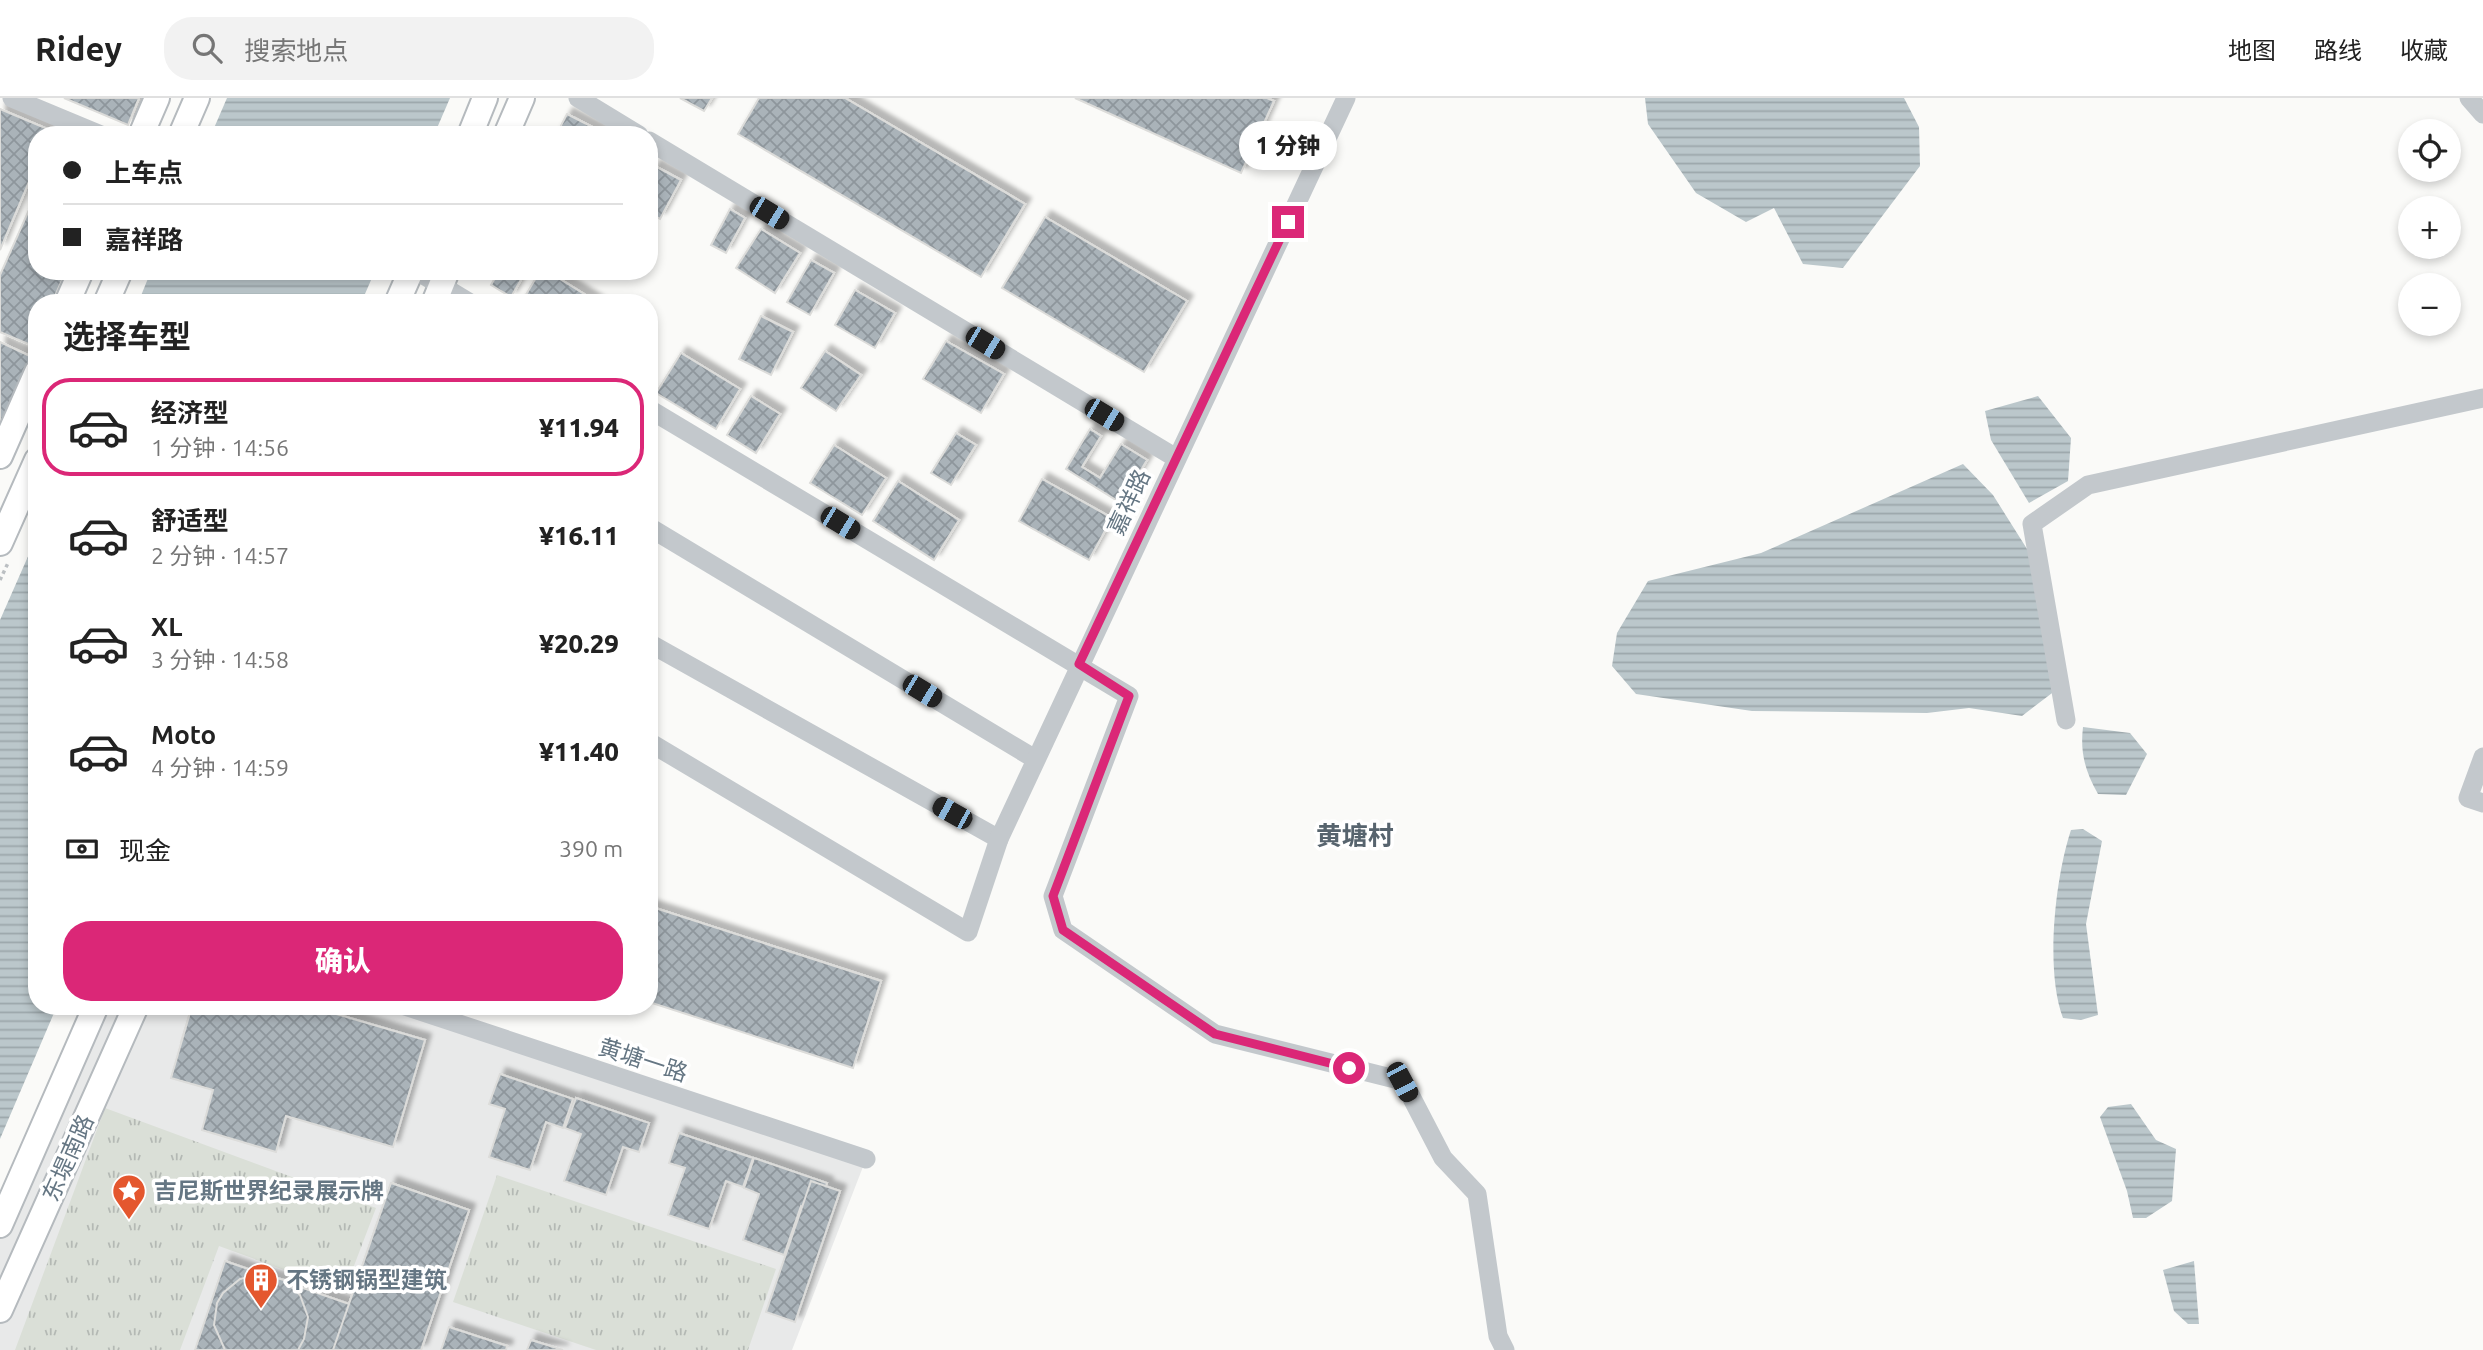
<!DOCTYPE html>
<html lang="zh">
<meta charset="utf-8">
<style>
body{margin:0;font-family:Ubuntu,"Noto Sans SC",sans-serif;background:#f2f2f2;color:#222;height:100vh;display:flex;flex-direction:column;font-size:26px;white-space:nowrap}
*{box-sizing:border-box;margin:0}
p{font-size:23px;color:#767676}
.icon{flex:none;width:38px;height:38px;fill:none;stroke:currentColor;stroke-width:2;stroke-linecap:round;stroke-linejoin:round}
.map{position:relative;flex:1;overflow:hidden}
.details{position:absolute;left:28px;top:196px;width:630px;height:721px;display:flex;flex-direction:column;background:#fff;border-radius:28px;box-shadow:0 4px 10px #0003}
.details>*{flex:none}
.top-card{position:absolute;left:28px;top:28px;width:630px;height:154px;border-radius:28px;box-shadow:0 4px 10px #0003;display:grid;align-content:center;height:154px;padding:0 35px;background:#fff}
.tools{position:absolute;left:2398px;top:21px;display:grid;gap:14px}
.tools a{display:grid;place-items:center;width:63px;height:63px;border-radius:50%;background:#fff;box-shadow:0 4px 10px #0003;font-size:35px}
.end{position:absolute;width:32px;height:32px;margin:-16px;border:9px solid #db2777;background:#fff;box-shadow:0 0 0 4px #fff}
.from{border-radius:50%}
.bubble{position:absolute;height:49px;border-radius:24px;background:#fff;box-shadow:0 4px 10px #0003;font-size:23px;font-weight:800;line-height:49px;text-align:center}
.car{position:absolute;width:21px;height:42px;margin:-21px -10px;border-radius:9px;box-shadow:0 0 5px 2px #0007;background:linear-gradient(#222 24%,#8ab4d8 0 40%,#222 0 76%,#8ab4d8 0 86%,#222 0)}
.top-card b{display:flex;align-items:center;gap:24px;height:66px;font-size:26px}
.top-card b+b{border-top:2px solid #e0e0e0}
.top-card i{width:18px;height:18px;background:#222}
ul{padding:0;list-style:none}
li{display:flex;align-items:center;gap:21px;height:98px;margin:0 14px 10px;padding:0 21px;border:4px solid transparent;border-radius:28px}
li div{flex:1}
li b{display:block;font-size:26px}
li em{font-style:normal;font-weight:800}
li.current{border-color:#db2777}
li>.icon{width:63px;height:63px;stroke-width:1.5}
h2{padding:0 35px;font-size:32px;line-height:84px}
.pay{display:flex;align-items:center;gap:18px;height:77px;padding:0 35px;font-size:26px}
.pay p{margin-inline-start:auto}
.cta{display:flex;gap:14px;margin-top:auto;padding:14px 35px}
.cta a{flex:1;height:80px;border-radius:28px;background:#db2777;color:#fff;font-size:28px;font-weight:800;line-height:80px;text-align:center}
header{display:flex;align-items:center;gap:42px;box-sizing:border-box;height:98px;padding:0 35px;background:#fff;border-bottom:2px solid #e0e0e0}
header strong{font-size:33px}
nav{display:flex;gap:38px;margin-inline-start:auto;font-size:24px}
.search{width:490px;height:63px;background:#f2f2f2;display:flex;align-items:center;gap:18px;box-sizing:border-box;padding:0 24px;border-radius:28px;color:#767676;font-size:26px}
.map>svg:first-child{display:block}
.built{fill:#e8e9e9}
.park{fill:url(#park-tufts)}
.water{fill:url(#water-rules)}
.building{fill:url(#building-cross-hatch);stroke:#dcdcda;stroke-width:2;filter:url(#shadow)}
.lines{fill:none;stroke-linecap:round;stroke-linejoin:round}
.major-casing{stroke:#b5babe;stroke-width:28}
.path{stroke:#bbbfc2;stroke-width:3.5;stroke-dasharray:3.5 3.5;stroke-linecap:butt}
.minor{stroke:#c3c8cc;stroke-width:19}
.major{stroke:#fff;stroke-width:24}
.route{stroke:#db2777;stroke-width:9}
.labels{text-anchor:middle;stroke-width:7;stroke-linejoin:round;paint-order:stroke}
.street-label{font-size:23px;fill:#657683;stroke:#fff}
.poi-label{font-size:23px;font-weight:bold;fill:#657683;stroke:#fff;text-anchor:start}
.quarter-label{font-size:26px;font-weight:bold;fill:#57646e;stroke:#fff}
</style>
<header>
<strong>Ridey</strong>
<div class="search"><svg class="icon" aria-label="search" viewBox="0 0 24 24"><circle cx="10" cy="10" r="6"/><path d="M15 15l6 6"/></svg>搜索地点</div>
<nav><a>地图</a><a>路线</a><a>收藏</a></nav>
</header>
<div class="map">
<svg width="2483" height="1252" viewBox="0 0 2483 1252">
<defs>
<pattern id="park-tufts" width="24" height="20" patternUnits="userSpaceOnUse" patternTransform="scale(1.75)"><rect width="24" height="20" fill="#dadfd7"/><path d="M3 7l-1-3M5 7V3M7 7l1-3M15 17l-1-3M17 17v-4M19 17l1-3" fill="none" stroke="#b4b9b4"/></pattern>
<pattern id="water-rules" width="6" height="5" patternUnits="userSpaceOnUse" patternTransform="scale(1.75)"><rect width="6" height="5" fill="#bbc7cb"/><path d="M0 2.5h6" fill="none" stroke="#9ca6aa"/></pattern>
<pattern id="building-cross-hatch" width="8" height="8" patternUnits="userSpaceOnUse" patternTransform="scale(1.75)"><rect width="8" height="8" fill="#aab3b9"/><path d="M0 0l8 8M0 8l8-8" fill="none" stroke="#8e969c"/></pattern>
<filter id="shadow"><feDropShadow dx="6" dy="-6" stdDeviation="2" flood-color="#0004"/></filter>
</defs>
<rect width="100%" height="100%" fill="#fafaf8"/>
<path class="built" d="M96,908H405L866,1061L792,1252H0V1127Z"/>
<g class="park">
<path d="M105,1010L376,1110L344,1194L219,1148L180,1252H15Z"/>
<path d="M497,1077L776,1171L748,1252H596L453,1204Z"/>
</g>
<g class="water">
<path d="M227,0H450L434,37H211Z"/>
<path d="M1645,0H1904L1919,29L1920,68L1843,170L1803,166L1774,110L1746,124L1696,95L1648,26Z"/>
<path d="M151,173H375L361,205H138Z"/>
<path d="M2038,298L2071,340L2068,383L2029,405L1991,342L1985,313Z"/>
<path d="M1963,366L1993,397L2041,473L2060,589L2022,618L1969,610L1927,615L1752,613L1636,596L1612,568L1617,535L1648,483L1761,455Z"/>
<path d="M37,438V908H57L0,1041V522Z"/>
<path d="M2083,629L2130,635L2147,656L2126,697L2098,696C2085,673 2080,655 2083,629Z"/>
<path d="M2083,731L2102,743L2086,826L2098,917L2081,922L2063,920C2045,873 2055,780 2071,732Z"/>
<path d="M2131,1006L2156,1042L2176,1051L2172,1103L2146,1120H2133L2127,1093L2100,1019L2108,1009Z"/>
<path d="M2194,1163L2199,1226H2188L2174,1213L2163,1172Z"/>
</g>
<g class="building">
<path d="M64,0H139L128,27Z"/>
<path d="M680,0H712L704,13Z"/>
<path d="M759,0H845L1025,106L981,179L738,36Z"/>
<path d="M1075,0H1267L1274,3L1241,75Z"/>
<path d="M0,11L50,32L49,37H37V65L0,152Z"/>
<path d="M567,16L608,37H556Z"/>
<path d="M655,68L681,82L660,121L649,115V80Z"/>
<path d="M37,94V173H66L52,205H37V239L33,248L0,234V177Z"/>
<path d="M730,111L745,120L726,155L711,147Z"/>
<path d="M1045,119L1187,203L1144,274L1002,190Z"/>
<path d="M761,131L800,155L775,195L736,170Z"/>
<path d="M811,162L834,175L810,217L787,204Z"/>
<path d="M499,173H526L511,199L491,187Z"/>
<path d="M540,173H547L597,204L521,205Z"/>
<path d="M855,192L895,215L875,250L835,227Z"/>
<path d="M761,218L793,234L771,277L739,261Z"/>
<path d="M946,243L1004,276L981,315L923,281Z"/>
<path d="M0,244L32,259L0,328Z"/>
<path d="M825,253L861,277L836,313L801,290Z"/>
<path d="M681,255L740,291L716,331L656,295Z"/>
<path d="M751,298L780,316L756,355L727,337Z"/>
<path d="M1090,331L1101,338L1082,369L1100,380L1121,346L1147,362L1121,405L1066,371Z"/>
<path d="M956,335L976,347L951,387L931,375Z"/>
<path d="M834,347L886,380L862,417L810,385Z"/>
<path d="M1042,381L1112,420L1089,462L1019,423Z"/>
<path d="M898,383L959,422L934,462L873,423Z"/>
<path d="M649,808L881,883L853,970L649,904Z"/>
<path d="M192,908H309L368,926L348,993L181,944Z"/>
<path d="M192,908H309L425,942L393,1049L286,1018L276,1054L202,1032L213,992L171,980Z"/>
<path d="M500,976L573,1001L563,1030L546,1024L530,1072L489,1059L505,1011L489,1006Z"/>
<path d="M576,1000L649,1025L639,1054L623,1049L606,1097L564,1083L581,1036L565,1030Z"/>
<path d="M679,1035L753,1060L743,1089L726,1083L709,1131L668,1117L685,1070L669,1065Z"/>
<path d="M754,1060L827,1085L817,1114L801,1108L784,1157L743,1142L759,1096L744,1090Z"/>
<path d="M811,1083L840,1093L795,1224L766,1214Z"/>
<path d="M391,1085L469,1112L421,1252H195L225,1163L349,1206Z"/>
<path d="M391,1085L469,1112L421,1252H333Z"/>
<path d="M262,1176L284,1182L300,1197L308,1219L304,1241L298,1252H225L214,1227L217,1205L223,1195L240,1181Z"/>
<path d="M449,1229L507,1248L506,1252H441Z"/>
<path d="M531,1242L563,1252H527Z"/>
</g>
<g class="lines">
<g class="major-casing">
<g id="major">
<path d="M141,37L157,0"/>
<path d="M181,37L197,0"/>
<path d="M470,37L485,0"/>
<path d="M506,37L522,0"/>
<path d="M67,205L81,173"/>
<path d="M106,205L120,173"/>
<path d="M397,205L411,173"/>
<path d="M434,205L447,173"/>
<path d="M0,358L37,274"/>
<path d="M0,445L37,362"/>
<path d="M0,1127L96,908"/>
<path d="M0,1212L136,908"/>
</g>
</g>
<path class="path" d="M0,482L8,465"/>
<g class="minor">
<path d="M12,0L101,37"/>
<path d="M578,0L639,37"/>
<path d="M2469,0L2483,16"/>
<path d="M649,43L1176,360"/>
<path d="M417,173L470,205"/>
<path d="M649,311L1129,598L1053,798L1063,832L1215,936L1403,983L1443,1060L1477,1096L1498,1238L1505,1252"/>
<path d="M649,429L1035,661"/>
<path d="M649,545L999,741"/>
<path d="M2066,622L2032,426L2088,387L2483,300"/>
<path d="M649,644L968,834L999,741L1346,0"/>
<path d="M2483,659L2468,700L2483,705"/>
<path d="M405,908L866,1061"/>
</g>
<use href="#major" class="major"/>
</g>
<g class="lines">
<path class="route" d="M1288,124L1079,566L1129,598L1053,798L1063,832L1215,936L1349,970"/>
</g>
<defs>
<g id="sight-pin" transform="scale(1.75)"><path d="M0 17L-7.5 6A9.5 9.5 0 1 1 7.5 6Z" fill="#e4572e" stroke="#fff"/><path d="M0-6L1.8-2.2L6-1.7L2.9 1.2L3.7 5.4L0 3.3L-3.7 5.4L-2.9 1.2L-6-1.7L-1.8-2.2Z" fill="#fff"/></g>
<g id="building-pin" transform="scale(1.75)"><path d="M0 17L-7.5 6A9.5 9.5 0 1 1 7.5 6Z" fill="#e4572e" stroke="#fff"/><path d="M-4-6H4V6H1V3H-1V6H-4ZM-2.5-4.3h1.7v1.8h-1.7ZM.8-4.3h1.7v1.8H.8ZM-2.5-1h1.7V.8h-1.7ZM.8-1h1.7V.8H.8Z" fill="#fff"/></g>
</defs>
<g fill-rule="evenodd">
<use href="#sight-pin" x="129" y="1093"/>
<use href="#building-pin" x="261" y="1182"/>
</g>
<g class="labels">
<g class="street-label">
<text transform="translate(1129 404) rotate(-65)" y="8">嘉祥路</text>
<text transform="translate(643 962) rotate(18)" y="8">黄塘一路</text>
<text transform="translate(68 1060) rotate(-66)" y="8">东堤南路</text>
</g>
<g class="poi-label">
<text x="154" y="1101">吉尼斯世界纪录展示牌</text>
<text x="286" y="1190">不锈钢锅型建筑</text>
</g>
<g class="quarter-label">
<text x="1355" y="747">黄塘村</text>
</g>
</g>
</svg>
<div class="tools">
<a><svg class="icon" aria-label="locate" viewBox="0 0 24 24"><circle cx="12" cy="12" r="6"/><path d="M12 2v4M12 18v4M2 12h4M18 12h4"/></svg></a>
<a>+</a>
<a>−</a>
</div>
<i class="end from" style="left:1349px;top:970px"></i>
<i class="end" style="left:1288px;top:124px"></i>
<div class="bubble" style="left:1239px;top:23px;width:98px">1 分钟</div>
<i class="car" style="left:769px;top:115px;rotate:121deg"></i>
<i class="car" style="left:985px;top:245px;rotate:121deg"></i>
<i class="car" style="left:1104px;top:317px;rotate:121deg"></i>
<i class="car" style="left:840px;top:425px;rotate:121deg"></i>
<i class="car" style="left:922px;top:593px;rotate:121deg"></i>
<i class="car" style="left:952px;top:715px;rotate:299deg"></i>
<i class="car" style="left:1402px;top:984px;rotate:152deg"></i>
<div class="top-card">
<b><i class="from"></i>上车点</b>
<b><i></i>嘉祥路</b>
</div>
<section class="details">
<h2>选择车型</h2>
<ul>
<li class="current"><svg class="icon" aria-label="car" viewBox="0 0 24 24"><path d="M5 17H2v-5l4-1 3-4h7l3 4 3 1v5h-3M9 17h6M6 11h13"/><circle cx="7" cy="17" r="2"/><circle cx="17" cy="17" r="2"/></svg><div><b>经济型</b><p>1 分钟 · 14:56</p></div><em>¥11.94</em></li>
<li><svg class="icon" aria-label="car" viewBox="0 0 24 24"><path d="M5 17H2v-5l4-1 3-4h7l3 4 3 1v5h-3M9 17h6M6 11h13"/><circle cx="7" cy="17" r="2"/><circle cx="17" cy="17" r="2"/></svg><div><b>舒适型</b><p>2 分钟 · 14:57</p></div><em>¥16.11</em></li>
<li><svg class="icon" aria-label="car" viewBox="0 0 24 24"><path d="M5 17H2v-5l4-1 3-4h7l3 4 3 1v5h-3M9 17h6M6 11h13"/><circle cx="7" cy="17" r="2"/><circle cx="17" cy="17" r="2"/></svg><div><b>XL</b><p>3 分钟 · 14:58</p></div><em>¥20.29</em></li>
<li><svg class="icon" aria-label="car" viewBox="0 0 24 24"><path d="M5 17H2v-5l4-1 3-4h7l3 4 3 1v5h-3M9 17h6M6 11h13"/><circle cx="7" cy="17" r="2"/><circle cx="17" cy="17" r="2"/></svg><div><b>Moto</b><p>4 分钟 · 14:59</p></div><em>¥11.40</em></li>
</ul>
<div class="pay"><svg class="icon" aria-label="cash" viewBox="0 0 24 24"><path d="M3 7h18v10H3z"/><circle cx="12" cy="12" r="2"/></svg>现金<p>390 m</p></div>
<div class="cta"><a>确认</a></div>
</section>
</div>
